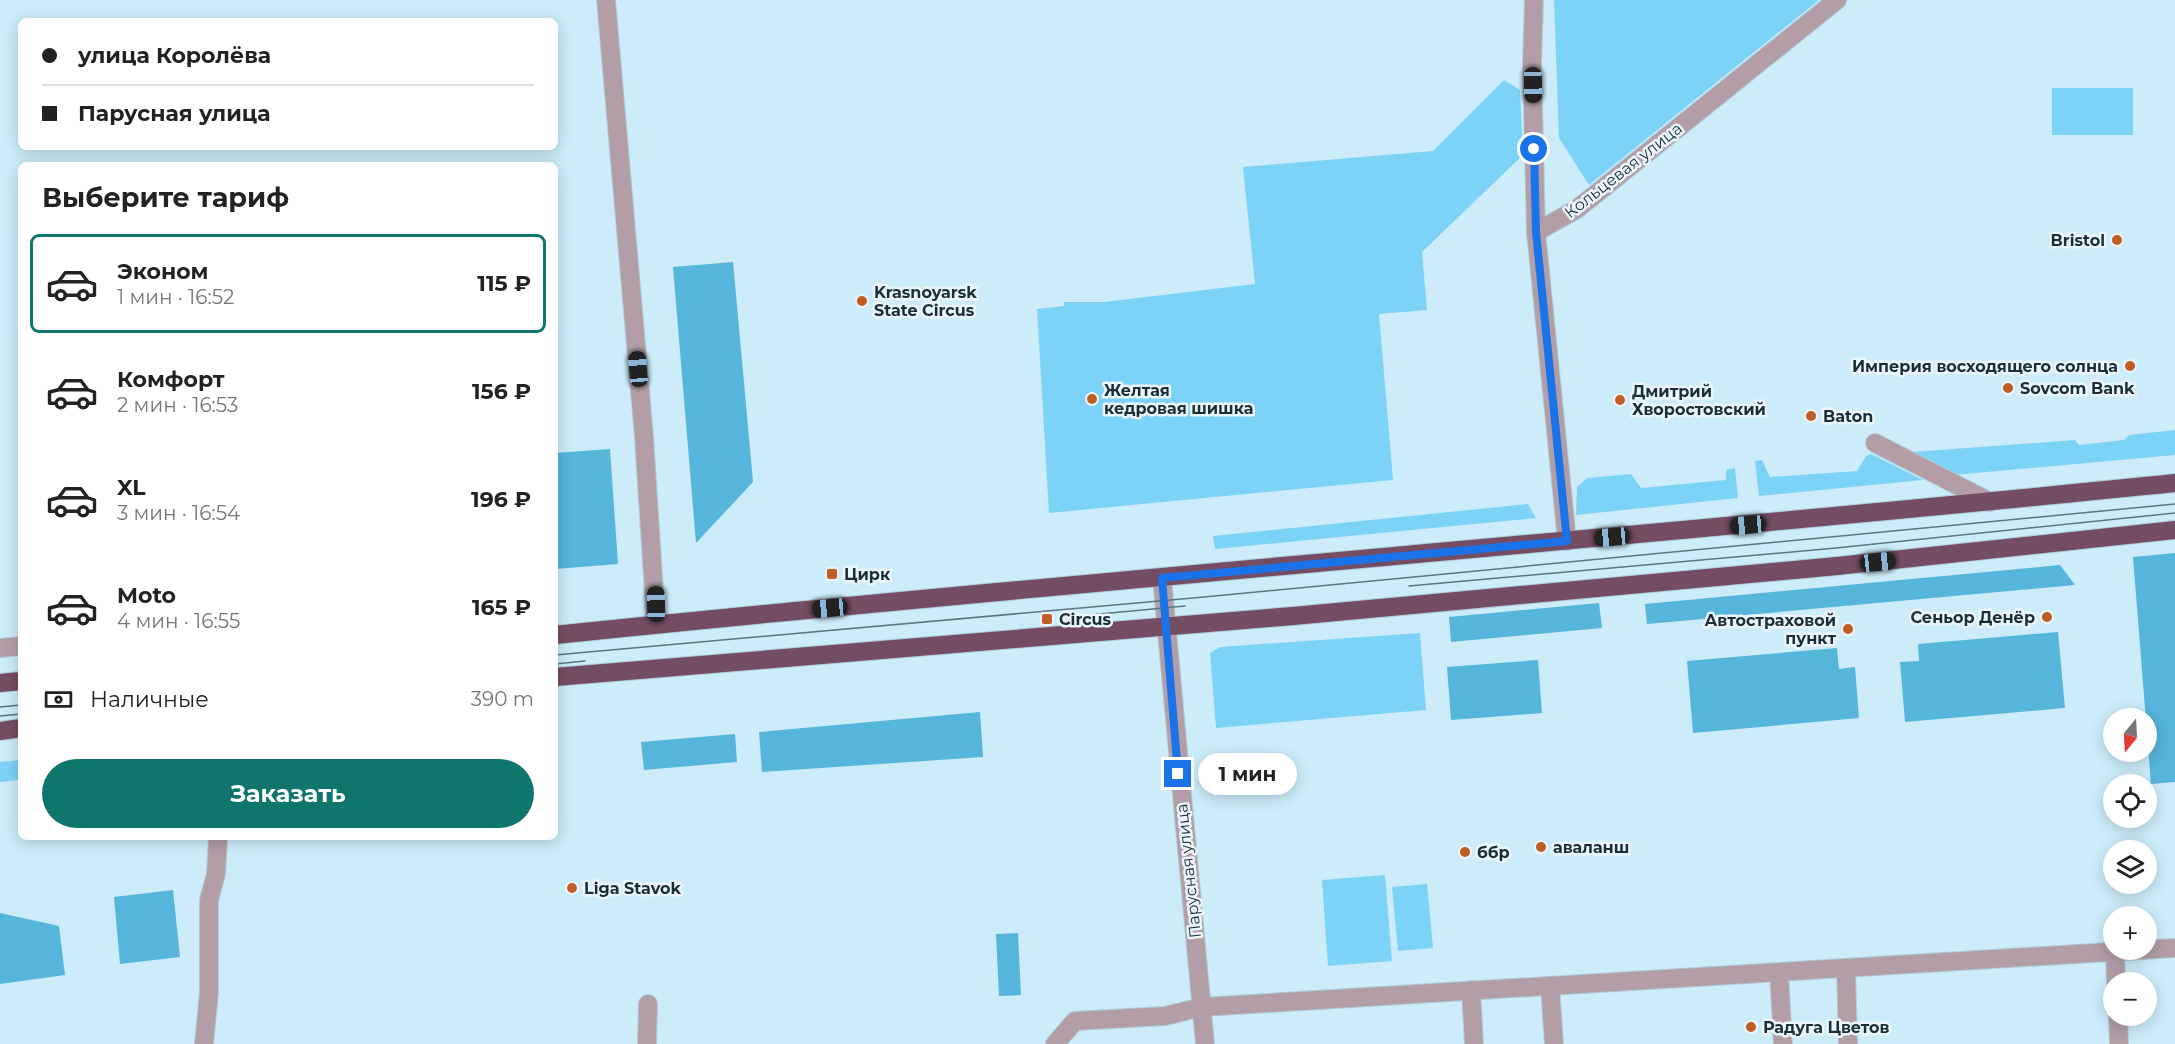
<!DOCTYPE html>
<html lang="ru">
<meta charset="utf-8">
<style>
body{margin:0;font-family:Montserrat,sans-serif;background:#f6f6f6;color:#222;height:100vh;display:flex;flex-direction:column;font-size:22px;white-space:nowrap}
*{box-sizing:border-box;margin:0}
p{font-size:20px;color:#767676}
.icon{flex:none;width:33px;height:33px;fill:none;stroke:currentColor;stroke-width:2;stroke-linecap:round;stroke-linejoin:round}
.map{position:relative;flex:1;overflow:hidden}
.details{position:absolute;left:18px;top:162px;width:540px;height:678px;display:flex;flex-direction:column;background:#fff;border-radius:9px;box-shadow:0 3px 15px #0003}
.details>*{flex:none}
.top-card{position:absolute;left:18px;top:18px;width:540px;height:132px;border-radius:9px;box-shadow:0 3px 15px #0003;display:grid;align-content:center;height:132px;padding:0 24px;background:#fff}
.needle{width:39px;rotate:198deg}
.buttons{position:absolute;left:2103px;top:708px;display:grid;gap:12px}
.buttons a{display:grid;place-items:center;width:54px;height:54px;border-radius:50%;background:#fff;box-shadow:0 3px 15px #0003;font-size:30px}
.end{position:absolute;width:27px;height:27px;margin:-14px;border:8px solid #1a73e8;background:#fff;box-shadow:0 0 0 3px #fff}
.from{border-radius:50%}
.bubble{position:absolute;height:42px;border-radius:21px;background:#fff;box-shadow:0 3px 15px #0003;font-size:20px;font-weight:700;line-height:42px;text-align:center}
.car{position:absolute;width:18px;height:36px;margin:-18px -9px;border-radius:8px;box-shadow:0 0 4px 2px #0007;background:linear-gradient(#222 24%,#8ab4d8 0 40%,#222 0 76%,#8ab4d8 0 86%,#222 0)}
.top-card b{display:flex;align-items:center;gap:21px;height:57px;font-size:22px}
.top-card b+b{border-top:2px solid #e0e0e0}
.top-card i{width:15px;height:15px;background:#222}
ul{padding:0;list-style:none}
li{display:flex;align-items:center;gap:18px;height:99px;margin:0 12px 9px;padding:0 12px;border:3px solid transparent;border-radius:9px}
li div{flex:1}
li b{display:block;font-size:22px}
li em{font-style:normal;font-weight:700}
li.current{border-color:#0f766e}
li>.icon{width:54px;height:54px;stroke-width:1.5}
h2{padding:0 24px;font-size:27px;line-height:72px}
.pay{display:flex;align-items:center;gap:15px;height:66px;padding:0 24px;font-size:22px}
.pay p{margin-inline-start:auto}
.action{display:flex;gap:12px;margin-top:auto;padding:12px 24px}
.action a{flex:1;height:69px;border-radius:36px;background:#0f766e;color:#fff;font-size:24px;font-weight:700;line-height:69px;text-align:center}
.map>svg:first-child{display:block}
.green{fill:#7dd3f7}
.forest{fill:#55b5db}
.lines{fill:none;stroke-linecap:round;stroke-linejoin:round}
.minor-casing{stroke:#adcad7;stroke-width:20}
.highway-casing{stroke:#adcad7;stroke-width:20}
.minor{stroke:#b39ea8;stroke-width:18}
.highway{stroke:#754d62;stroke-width:18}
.tram{stroke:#5c7580;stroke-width:1.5}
.route{stroke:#1a73e8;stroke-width:8}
.poi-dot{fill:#c05d24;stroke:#ebf5fa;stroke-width:2}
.labels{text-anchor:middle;stroke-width:5;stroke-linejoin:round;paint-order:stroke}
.street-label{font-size:16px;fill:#192e37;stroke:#ebf5fa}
.poi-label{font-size:16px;font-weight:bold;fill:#192e37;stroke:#ebf5fa;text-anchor:start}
</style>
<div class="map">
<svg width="2175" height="1044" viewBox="0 0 2175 1044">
<rect width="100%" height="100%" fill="#cdecfa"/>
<g class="green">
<path d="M1554,0H1819L1589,185L1559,138Z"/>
<path d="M1504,80L1520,90L1523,155L1422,252L1427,310L1379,314L1393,480L1049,513L1037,309L1064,306V302H1104L1255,284L1243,167L1433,151Z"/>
<rect x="2052" y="88" width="81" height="47"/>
<path d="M2175,430V455L1953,475L1912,452L2075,440L2079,445L2124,440L2129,435Z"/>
<path d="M1871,454L1923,480L1759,496L1755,461L1762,460L1770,477L1857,471L1866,456Z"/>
<path d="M1735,468L1738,498L1576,515L1577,487L1587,478L1631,474L1641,488L1726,480V470Z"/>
<path d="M1528,504L1536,518L1215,549L1213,536Z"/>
<path d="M1420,633L1426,710L1216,728L1210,653L1220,647Z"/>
<path d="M21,760V780L0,782V762Z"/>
<path d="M1385,875L1392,961L1328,966L1322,880Z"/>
<path d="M1427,884L1433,948L1398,951L1392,887Z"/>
</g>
<g class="forest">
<path d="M733,262L753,482L696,543L673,267Z"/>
<path d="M610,449L618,564L555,569V453Z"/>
<path d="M2175,553V782L2151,784L2133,557Z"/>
<path d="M2060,565L2075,585L1647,624L1645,604Z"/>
<path d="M1599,603L1602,628L1451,642L1449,617Z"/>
<path d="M2058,632L2065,708L1905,722L1900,662L1919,661L1918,644Z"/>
<path d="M1837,648L1839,669L1855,667L1859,718L1693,733L1687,661Z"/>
<path d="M1538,660L1542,713L1451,720L1447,667Z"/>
<path d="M980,712L983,757L762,772L759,732Z"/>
<path d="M735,734L737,762L644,770L641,742Z"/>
<path d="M173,890L180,957L120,964L114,897Z"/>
<path d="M0,913L59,926L65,975L0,984Z"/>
<path d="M1018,933L1021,995L999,996L996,934Z"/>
</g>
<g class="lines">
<g class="minor-casing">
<g id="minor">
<path d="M606,0L644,437L656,624"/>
<path d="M1534,0L1532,64L1536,232L1567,541"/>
<path d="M1536,232L1577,209L1837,0"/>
<path d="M1875,443L1990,502"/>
<path d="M1162,578L1205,1044"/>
<path d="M0,648L21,646"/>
<path d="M2115,952L2116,982"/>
<path d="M1846,969L1848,1044"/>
<path d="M1779,973L1783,1044"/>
<path d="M1550,986L1554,1044"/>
<path d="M1471,990L1474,1044"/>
<path d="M2118,1016L2119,1044"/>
<path d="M204,1044L209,992V900L216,874L218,837"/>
<path d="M647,1044L648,1004"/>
<path d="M1055,1044L1075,1021L1165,1016L1202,1007L2175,948"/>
</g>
</g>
<g class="highway-casing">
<g id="highway">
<path d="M555,635C1094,579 1635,538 2175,483"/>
<path d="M555,677L1293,616L1837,566L2175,530"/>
<path d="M0,683L21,681"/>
<path d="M0,731L21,728"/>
</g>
</g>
<use href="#minor" class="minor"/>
<use href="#highway" class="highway"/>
<g class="tram">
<path d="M1409,586L1836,548L2175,513"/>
<path d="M1078,616L1185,606"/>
<path d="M555,655L1204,597L2175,504"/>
<path d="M555,664L585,661"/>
<path d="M0,707L21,705"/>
<path d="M0,716L21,714"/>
</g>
</g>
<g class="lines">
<path class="route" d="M1178,774L1162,578L1567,541L1536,232L1534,149"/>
</g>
<g class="poi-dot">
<circle cx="2117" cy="240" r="6"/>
<circle cx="862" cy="301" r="6"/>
<circle cx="2130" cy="366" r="6"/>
<circle cx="2008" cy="388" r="6"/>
<circle cx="1092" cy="399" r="6"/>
<circle cx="1620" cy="400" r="6"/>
<circle cx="1811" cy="416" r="6"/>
<rect x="826" y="568" width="12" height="12" rx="3"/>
<circle cx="2047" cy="617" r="6"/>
<rect x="1041" y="613" width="12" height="12" rx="3"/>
<circle cx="1848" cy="629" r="6"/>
<circle cx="1541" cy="847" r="6"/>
<circle cx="1465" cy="852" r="6"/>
<circle cx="572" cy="888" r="6"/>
<circle cx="1751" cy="1027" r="6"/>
</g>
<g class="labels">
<g class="street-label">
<text transform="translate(1623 170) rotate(-38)" y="6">Кольцевая улица</text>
<text transform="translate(1188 871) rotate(-96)" y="6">Парусная улица</text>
</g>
<g class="poi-label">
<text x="2105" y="246" text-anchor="end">Bristol</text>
<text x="874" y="298">Krasnoyarsk<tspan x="874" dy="18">State Circus</tspan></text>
<text x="2118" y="372" text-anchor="end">Империя восходящего солнца</text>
<text x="2020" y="394">Sovcom Bank</text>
<text x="1104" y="396">Желтая<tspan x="1104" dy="18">кедровая шишка</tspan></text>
<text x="1632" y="397">Дмитрий<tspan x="1632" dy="18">Хворостовский</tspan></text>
<text x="1823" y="422">Baton</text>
<text x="844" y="580">Цирк</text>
<text x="2035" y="623" text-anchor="end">Сеньор Денёр</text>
<text x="1059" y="625">Circus</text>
<text x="1836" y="626" text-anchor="end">Автостраховой<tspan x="1836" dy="18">пункт</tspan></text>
<text x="1553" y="853">аваланш</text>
<text x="1477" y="858">ббр</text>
<text x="584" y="894">Liga Stavok</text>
<text x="1763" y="1033">Радуга Цветов</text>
</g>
</g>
</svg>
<div class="buttons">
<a><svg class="needle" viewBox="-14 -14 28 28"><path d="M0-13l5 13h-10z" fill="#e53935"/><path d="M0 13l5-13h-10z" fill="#767676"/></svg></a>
<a><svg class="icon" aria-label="locate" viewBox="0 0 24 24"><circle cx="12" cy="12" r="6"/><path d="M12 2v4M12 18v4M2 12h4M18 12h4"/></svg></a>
<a><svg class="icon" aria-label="layers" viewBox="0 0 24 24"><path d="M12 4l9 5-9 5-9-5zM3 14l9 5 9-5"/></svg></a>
<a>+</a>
<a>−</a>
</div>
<i class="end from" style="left:1534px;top:149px"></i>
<i class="end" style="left:1178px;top:774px"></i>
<div class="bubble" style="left:1198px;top:753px;width:99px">1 мин</div>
<i class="car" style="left:1533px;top:85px;rotate:179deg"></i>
<i class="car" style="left:638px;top:369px;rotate:355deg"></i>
<i class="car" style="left:1748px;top:525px;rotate:265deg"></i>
<i class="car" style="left:1612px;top:537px;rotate:265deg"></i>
<i class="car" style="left:1878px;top:562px;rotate:84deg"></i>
<i class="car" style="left:656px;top:604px;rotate:359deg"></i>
<i class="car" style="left:830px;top:608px;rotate:265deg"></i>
<div class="top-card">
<b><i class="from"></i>улица Королёва</b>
<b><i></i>Парусная улица</b>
</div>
<section class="details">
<h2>Выберите тариф</h2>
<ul>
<li class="current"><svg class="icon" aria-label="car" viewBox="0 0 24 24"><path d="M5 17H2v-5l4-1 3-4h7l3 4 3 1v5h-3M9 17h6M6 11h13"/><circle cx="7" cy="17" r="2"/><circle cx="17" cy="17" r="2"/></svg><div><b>Эконом</b><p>1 мин · 16:52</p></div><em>115 ₽</em></li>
<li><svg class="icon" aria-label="car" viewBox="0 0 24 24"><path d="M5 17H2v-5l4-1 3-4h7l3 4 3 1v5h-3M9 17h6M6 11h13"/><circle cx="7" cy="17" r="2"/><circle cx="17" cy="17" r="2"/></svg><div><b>Комфорт</b><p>2 мин · 16:53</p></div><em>156 ₽</em></li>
<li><svg class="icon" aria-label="car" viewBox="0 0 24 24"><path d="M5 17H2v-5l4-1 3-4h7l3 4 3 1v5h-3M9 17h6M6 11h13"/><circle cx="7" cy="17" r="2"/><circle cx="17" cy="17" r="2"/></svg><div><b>XL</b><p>3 мин · 16:54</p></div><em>196 ₽</em></li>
<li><svg class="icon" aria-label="car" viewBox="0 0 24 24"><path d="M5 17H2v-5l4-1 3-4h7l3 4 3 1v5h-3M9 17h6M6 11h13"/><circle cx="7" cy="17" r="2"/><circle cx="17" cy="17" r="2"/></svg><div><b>Moto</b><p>4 мин · 16:55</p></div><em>165 ₽</em></li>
</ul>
<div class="pay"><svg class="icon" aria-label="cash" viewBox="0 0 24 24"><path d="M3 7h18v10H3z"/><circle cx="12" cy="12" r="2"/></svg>Наличные<p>390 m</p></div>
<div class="action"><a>Заказать</a></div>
</section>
</div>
